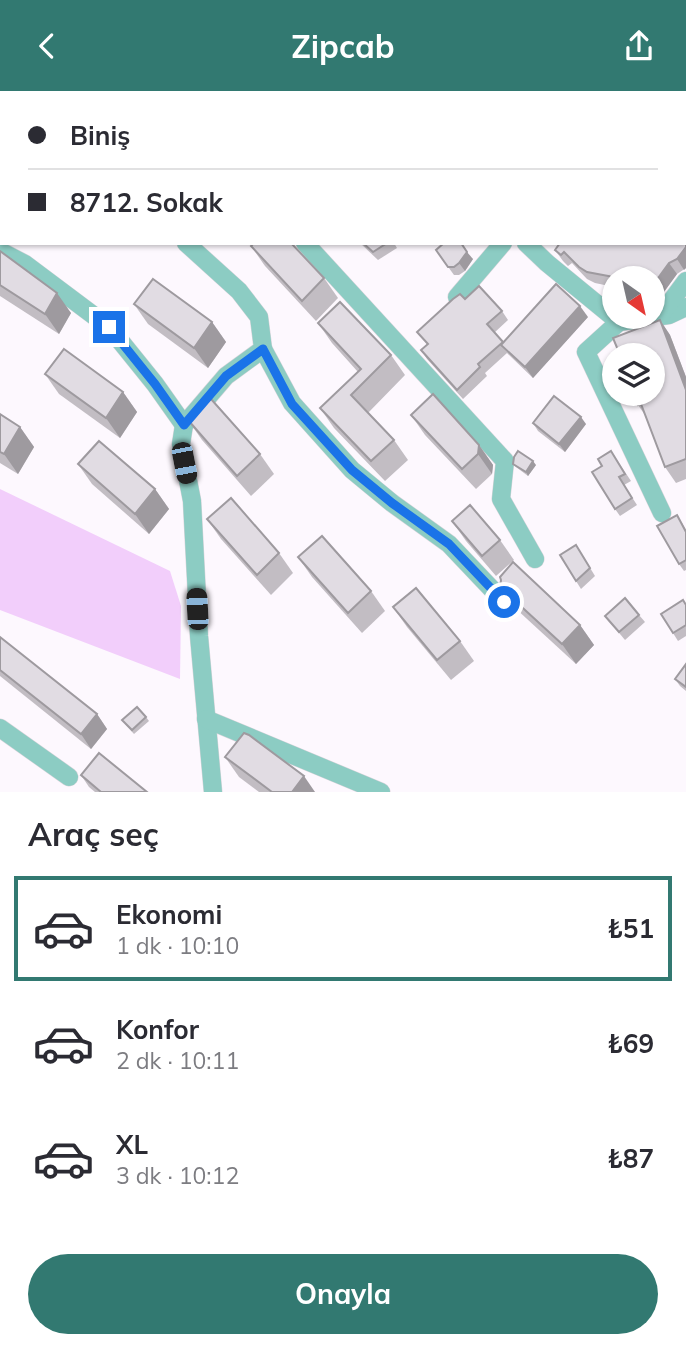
<!DOCTYPE html>
<html lang="tr">
<meta charset="utf-8">
<style>
body{margin:0;font-family:Mulish,sans-serif;background:#f2f2f3;color:#2b2b33;height:100vh;display:flex;flex-direction:column;font-size:26px;white-space:nowrap}
*{box-sizing:border-box;margin:0}
p{font-size:23px;color:#7c7c81}
.icon{flex:none;width:38px;height:38px;fill:none;stroke:currentColor;stroke-width:2;stroke-linecap:round;stroke-linejoin:round}
.map{position:relative;height:701px;overflow:hidden}
.details{display:flex;flex-direction:column;background:#fff;flex:1}
.details>*{flex:none}
.hud{position:absolute;left:0px;top:0px;width:686px;height:154px;box-shadow:0 2px 5px #0004;display:grid;align-content:center;height:154px;padding:0 28px;background:#fff}
.needle{width:46px;rotate:146deg}
.fabs{position:absolute;left:602px;top:175px;display:grid;gap:14px}
.fabs a{display:grid;place-items:center;width:63px;height:63px;border-radius:50%;background:#fff;box-shadow:0 2px 5px #0004;font-size:35px}
.end{position:absolute;width:32px;height:32px;margin:-16px;border:9px solid #1a73e8;background:#fff;box-shadow:0 0 0 4px #fff}
.from{border-radius:50%}
.car{position:absolute;width:21px;height:42px;margin:-21px -10px;border-radius:9px;box-shadow:0 0 5px 2px #0007;background:linear-gradient(#222 24%,#8ab4d8 0 40%,#222 0 76%,#8ab4d8 0 86%,#222 0)}
.hud b{display:flex;align-items:center;gap:24px;height:66px;font-size:26px}
.hud b+b{border-top:2px solid #e1e1e2}
.hud i{width:18px;height:18px;background:#2b2b33}
ul{padding:0;list-style:none}
li{display:flex;align-items:center;gap:21px;height:105px;margin:0 14px 10px;padding:0 14px;border:4px solid transparent;border-radius:0px}
li div{flex:1}
li b{display:block;font-size:26px}
li em{font-style:normal;font-weight:700}
li.active{border-color:#327971}
li>.icon{width:63px;height:63px;stroke-width:1.5}
h2{padding:0 28px;font-size:32px;line-height:84px}
.primary-button{display:flex;gap:14px;margin-top:auto;padding:14px 28px}
.primary-button a{flex:1;height:80px;border-radius:42px;background:#327971;color:#fff;font-size:28px;font-weight:700;line-height:80px;text-align:center}
header{display:flex;justify-content:space-between;align-items:center;height:91px;padding:0 28px;background:#327971;color:#fff;font-size:32px;font-weight:700}
.map>svg:first-child{display:block}
.green{fill:#f2cefb}
.lines{fill:none;stroke-linecap:round;stroke-linejoin:round}
.street-casing{stroke:#dad5db;stroke-width:19}
.street{stroke:#8cccc3;stroke-width:18}
.wall{fill:#c2bdc3}
.shaded-wall{fill:#9e9a9f}
.building{fill:#e1dce3;stroke:#9e9a9f;stroke-width:2}
.route{stroke:#1a73e8;stroke-width:9}
</style>
<header><svg class="icon" aria-label="back" viewBox="0 0 24 24"><path d="M15 5l-7 7 7 7"/></svg>Zipcab<svg class="icon" aria-label="share" viewBox="0 0 24 24"><path d="M12 15V3M7 8l5-5 5 5M5 13v7h14v-7"/></svg></header>
<div class="map">
<svg width="686" height="701" viewBox="0 0 686 701">
<rect width="100%" height="100%" fill="#fdf8fe"/>
<path class="green" d="M0,398L170,480L181,515L180,588L0,519Z"/>
<g class="lines">
<g class="street-casing">
<g id="street">
<path d="M149,0L151,2"/>
<path d="M388,0L390,2"/>
<path d="M25,2L26,0"/>
<path d="M670,2L671,0"/>
<path d="M684,22L686,24"/>
<path d="M0,30L2,31"/>
<path d="M0,88L2,82"/>
<path d="M186,152L239,200L259,226L263,258L226,285L184,334L181,353L192,410L199,545L213,701"/>
<path d="M305,152L505,370L501,408L535,468"/>
<path d="M526,152L547,172L619,231L669,224L686,216"/>
<path d="M0,160L25,173L109,236L155,293L184,334"/>
<path d="M457,206L503,152"/>
<path d="M660,225L686,190"/>
<path d="M619,231L586,261L662,422"/>
<path d="M263,258L292,312L352,379L392,412L449,453L504,511"/>
<path d="M206,628L381,701"/>
<path d="M0,637L69,686"/>
</g>
</g>
<use href="#street" class="street"/>
</g>
<g class="wall">
<path d="M90,0H124L122,2H91Z"/>
<path d="M686,62V177L677,183L661,205L653,203V187H614V196L595,192L587,188L572,172L568,175L563,170L555,159Z"/>
<path d="M360,152H394L397,157L378,169Z"/>
<path d="M251,155L324,187L338,207L316,230L265,175Z"/>
<path d="M436,159L473,168L465,180L459,184H454Z"/>
<path d="M0,160L71,222L59,243L0,205Z"/>
<path d="M465,208L502,220L508,229L494,242L503,252L588,226L533,287L507,262L485,282L487,285L463,308L427,268L421,259L427,253L417,241Z"/>
<path d="M134,213L212,231L226,251L208,277L148,233Z"/>
<path d="M660,229L670,244L686,286V388L676,392L665,376L645,324L638,314Z"/>
<path d="M318,232L391,264L405,284L368,322L394,349L408,369L385,390L334,337L320,317L358,281L332,252Z"/>
<path d="M45,283L123,301L137,321L120,347L59,303Z"/>
<path d="M0,323L20,336L34,356L18,383L0,372Z"/>
<path d="M411,324L479,354L493,374L492,383L476,398L425,344Z"/>
<path d="M188,329L260,363L274,383L251,405L202,349Z"/>
<path d="M533,332L586,333L565,361L538,340Z"/>
<path d="M611,360L631,390L624,394L637,414L620,425L615,418L602,375Z"/>
<path d="M78,373L155,398L169,418L149,443L92,393Z"/>
<path d="M513,373L536,374L528,385L516,376Z"/>
<path d="M207,428L279,462L293,482L271,504L221,448Z"/>
<path d="M452,430L500,449L514,469L496,485L466,450Z"/>
<path d="M682,432L686,439V479L684,480L679,473Z"/>
<path d="M576,454L595,485L581,498L576,490Z"/>
<path d="M298,466L371,500L385,520L362,542L312,486Z"/>
<path d="M500,496L580,534L594,554L576,573L514,516Z"/>
<path d="M686,514V545L678,550L661,523Z"/>
<path d="M393,516L460,550L474,570L451,589L407,536Z"/>
<path d="M639,524L645,531L625,549L605,525Z"/>
<path d="M0,546L97,623L107,638L91,658L0,585Z"/>
<path d="M686,573V600L680,595L675,588Z"/>
<path d="M146,626L149,630L134,643L125,633Z"/>
<path d="M225,666L315,701H259L239,686Z"/>
<path d="M81,684L147,701H95L89,696Z"/>
</g>
<g class="shaded-wall">
<path d="M273,0H281L282,2H272Z"/>
<path d="M326,0H337L336,2H325Z"/>
<path d="M642,0H657L656,2H640Z"/>
<path d="M686,156V177L684,179L677,168Z"/>
<path d="M467,161L473,168L465,180L459,172Z"/>
<path d="M669,172L677,183L661,205L653,194Z"/>
<path d="M57,202L71,222L59,243L45,223Z"/>
<path d="M580,215L588,226L533,287L525,276Z"/>
<path d="M660,229L670,244L686,286V299Z"/>
<path d="M212,231L226,251L208,277L194,257Z"/>
<path d="M123,301L137,321L120,347L106,327Z"/>
<path d="M581,326L586,333L565,361L559,353Z"/>
<path d="M20,336L34,356L18,383L4,363Z"/>
<path d="M479,354L493,374L492,383L478,363Z"/>
<path d="M533,370L536,374L528,385L526,381Z"/>
<path d="M155,398L169,418L149,443L135,423Z"/>
<path d="M580,534L594,554L576,573L562,553Z"/>
<path d="M97,623L107,638L91,658L81,643Z"/>
<path d="M304,685L315,701H292Z"/>
</g>
<g class="building">
<path d="M237,0H273L272,2H236Z"/>
<path d="M357,0H376L380,2H356Z"/>
<path d="M432,0H459L465,2L422,1Z"/>
<path d="M471,0H529L531,2H468Z"/>
<path d="M552,0H585L589,2H551Z"/>
<path d="M596,0H642L640,2H591H595Z"/>
<path d="M684,61L686,62V156L677,168L669,172L653,194V187H619L587,181L579,176L564,161L561,164L555,159L560,152H684Z"/>
<path d="M254,152H291L324,187L302,210L251,155Z"/>
<path d="M363,152H387L373,161Z"/>
<path d="M444,152H461L467,161L459,172L454,176H448L436,159Z"/>
<path d="M0,160L57,202L45,223L0,194Z"/>
<path d="M153,188L212,231L194,257L134,213Z"/>
<path d="M556,193L580,215L525,276L501,254Z"/>
<path d="M479,195L502,220L487,233L503,251L478,273L480,276L457,299L421,259L428,253L417,241L453,208L460,203L465,208Z"/>
<path d="M340,211L391,264L351,304L394,349L371,370L320,317L361,278L318,232Z"/>
<path d="M660,229L686,299V368L665,376L641,313L638,314L634,303H653V264H620L613,247Z"/>
<path d="M64,258L123,301L106,327L45,283Z"/>
<path d="M433,303L479,354L478,363L462,378L411,324Z"/>
<path d="M554,305L581,326L559,353L533,332Z"/>
<path d="M211,308L260,363L237,385L188,329Z"/>
<path d="M0,323L20,336L4,363L0,361Z"/>
<path d="M99,350L155,398L135,423L78,373Z"/>
<path d="M518,360L533,370L526,381L513,373L514,366Z"/>
<path d="M611,360L625,383L619,386L632,407L615,418L592,381L602,375L598,368Z"/>
<path d="M231,407L279,462L257,484L207,428Z"/>
<path d="M470,414L500,449L482,465L452,430Z"/>
<path d="M677,424L686,441V469L679,473L657,435Z"/>
<path d="M322,445L371,500L348,522L298,466Z"/>
<path d="M576,454L590,477L576,490L560,464Z"/>
<path d="M513,471L580,534L562,553L500,496L501,489L500,486Z"/>
<path d="M416,497L460,550L437,569L393,516Z"/>
<path d="M625,507L639,524L619,541L605,525Z"/>
<path d="M683,509L686,514V534L673,542L661,523Z"/>
<path d="M0,546L97,623L81,643L0,579Z"/>
<path d="M686,573V596L675,588Z"/>
<path d="M137,616L146,626L132,639L122,629Z"/>
<path d="M244,642L249,644L304,685L292,701H272L225,666Z"/>
<path d="M99,662L147,701H101L81,684Z"/>
</g>
<g class="lines">
<path class="route" d="M109,236L155,293L184,334L226,285L263,258L292,313L352,379L392,412L449,453L504,511"/>
</g>
</svg>
<div class="fabs">
<a><svg class="needle" viewBox="-14 -14 28 28"><path d="M0-13l5 13h-10z" fill="#e53935"/><path d="M0 13l5-13h-10z" fill="#7c7c81"/></svg></a>
<a><svg class="icon" aria-label="layers" viewBox="0 0 24 24"><path d="M12 4l9 5-9 5-9-5zM3 14l9 5 9-5"/></svg></a>
</div>
<i class="end from" style="left:504px;top:511px"></i>
<i class="end" style="left:109px;top:236px"></i>
<i class="car" style="left:184px;top:372px;rotate:169deg"></i>
<i class="car" style="left:197px;top:518px;rotate:357deg"></i>
<div class="hud">
<b><i class="from"></i>Biniş</b>
<b><i></i>8712. Sokak</b>
</div>
</div>
<section class="details">
<h2>Araç seç</h2>
<ul>
<li class="active"><svg class="icon" aria-label="car" viewBox="0 0 24 24"><path d="M5 17H2v-5l4-1 3-4h7l3 4 3 1v5h-3M9 17h6M6 11h13"/><circle cx="7" cy="17" r="2"/><circle cx="17" cy="17" r="2"/></svg><div><b>Ekonomi</b><p>1 dk · 10:10</p></div><em>₺51</em></li>
<li><svg class="icon" aria-label="car" viewBox="0 0 24 24"><path d="M5 17H2v-5l4-1 3-4h7l3 4 3 1v5h-3M9 17h6M6 11h13"/><circle cx="7" cy="17" r="2"/><circle cx="17" cy="17" r="2"/></svg><div><b>Konfor</b><p>2 dk · 10:11</p></div><em>₺69</em></li>
<li><svg class="icon" aria-label="car" viewBox="0 0 24 24"><path d="M5 17H2v-5l4-1 3-4h7l3 4 3 1v5h-3M9 17h6M6 11h13"/><circle cx="7" cy="17" r="2"/><circle cx="17" cy="17" r="2"/></svg><div><b>XL</b><p>3 dk · 10:12</p></div><em>₺87</em></li>
</ul>
<div class="primary-button"><a>Onayla</a></div>
</section>
